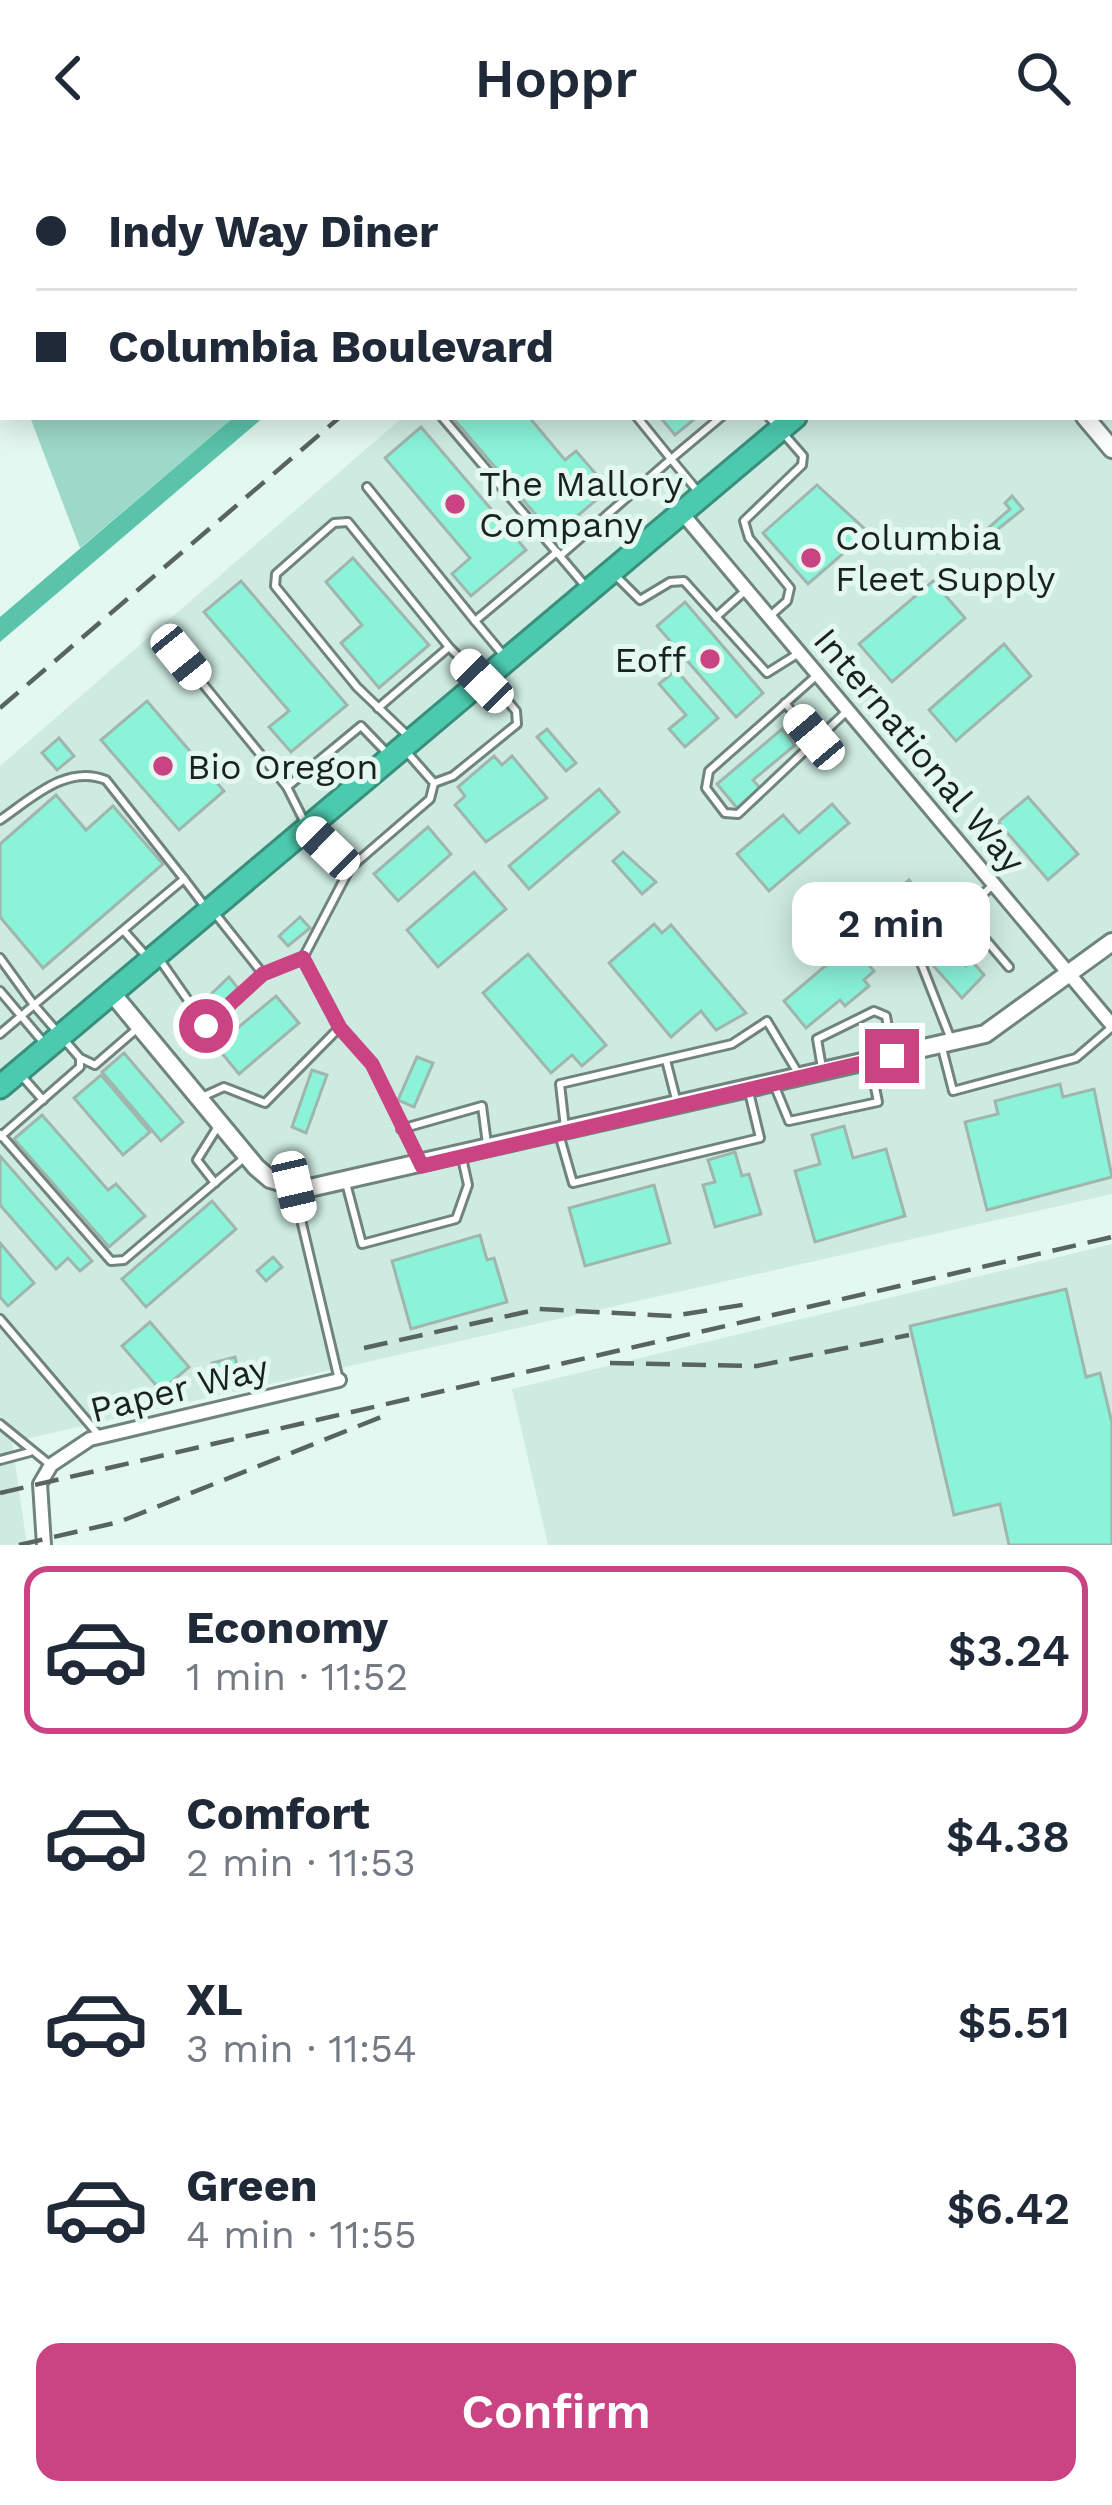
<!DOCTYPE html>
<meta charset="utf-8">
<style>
body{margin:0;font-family:"Work Sans",sans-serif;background:#f6f6f7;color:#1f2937;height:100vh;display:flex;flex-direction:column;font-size:45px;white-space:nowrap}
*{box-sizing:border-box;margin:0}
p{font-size:39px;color:#747a83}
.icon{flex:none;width:66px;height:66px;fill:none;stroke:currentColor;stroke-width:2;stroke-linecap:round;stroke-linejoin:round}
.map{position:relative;height:1389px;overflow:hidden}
.sheet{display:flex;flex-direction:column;background:#fff;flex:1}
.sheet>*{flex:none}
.hud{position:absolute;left:0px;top:0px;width:1113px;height:264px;box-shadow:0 6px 30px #0003;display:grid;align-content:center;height:264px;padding:0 36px;background:#fff}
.end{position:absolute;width:54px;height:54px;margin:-27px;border:15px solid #ca4382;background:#fff;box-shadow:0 0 0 6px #fff}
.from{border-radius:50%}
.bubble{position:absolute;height:84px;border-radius:24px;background:#fff;box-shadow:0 6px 30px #0003;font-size:39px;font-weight:600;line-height:84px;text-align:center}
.car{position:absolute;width:36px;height:72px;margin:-36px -18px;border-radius:15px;box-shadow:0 0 9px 3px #0007;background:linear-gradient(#fff 24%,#345 0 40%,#fff 0 76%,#345 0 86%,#fff 0)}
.hud b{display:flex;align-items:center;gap:42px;height:114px;font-size:45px}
.hud b+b{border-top:3px solid #e0e1e3}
.hud i{width:30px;height:30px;background:#1f2937}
ul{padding:21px 0 0;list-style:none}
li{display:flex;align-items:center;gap:36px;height:168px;margin:0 24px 18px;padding:0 12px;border:6px solid transparent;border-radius:24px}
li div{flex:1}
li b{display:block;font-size:45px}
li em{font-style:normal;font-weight:600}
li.selected{border-color:#ca4382}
li>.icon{width:108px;height:108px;stroke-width:1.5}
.button{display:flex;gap:24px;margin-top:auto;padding:24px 36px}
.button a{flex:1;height:138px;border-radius:24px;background:#ca4382;color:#fff;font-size:48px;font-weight:600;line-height:138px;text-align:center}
header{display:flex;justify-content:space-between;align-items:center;height:156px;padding:0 36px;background:#fff;font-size:54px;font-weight:600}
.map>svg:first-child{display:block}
.built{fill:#ceebe2}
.green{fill:#9dd9c8}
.water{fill:#5ac3aa}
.building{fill:#8af3d8;stroke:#a1b5af;stroke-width:3}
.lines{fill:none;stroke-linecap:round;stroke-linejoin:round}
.lane-casing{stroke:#70837d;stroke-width:12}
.street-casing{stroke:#70837d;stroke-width:18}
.secondary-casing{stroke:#70837d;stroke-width:22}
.highway-casing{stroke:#3a8f7c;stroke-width:27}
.lane{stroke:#fff;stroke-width:6}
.street{stroke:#fff;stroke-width:12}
.secondary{stroke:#fff;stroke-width:16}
.highway{stroke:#4ccaae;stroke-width:21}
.rail{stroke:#586460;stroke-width:4.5;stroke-dasharray:24 12;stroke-linecap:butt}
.route{stroke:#ca4382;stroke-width:15}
.poi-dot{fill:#ca4382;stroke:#e3f8f1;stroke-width:4.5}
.labels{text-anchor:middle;stroke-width:10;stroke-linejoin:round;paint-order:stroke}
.poi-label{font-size:36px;fill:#1a221f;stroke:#e3f8f1;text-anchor:start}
.street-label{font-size:36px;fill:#1a221f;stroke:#e3f8f1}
</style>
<header><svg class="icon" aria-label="back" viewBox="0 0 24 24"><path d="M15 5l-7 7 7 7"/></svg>Hoppr<svg class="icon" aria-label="search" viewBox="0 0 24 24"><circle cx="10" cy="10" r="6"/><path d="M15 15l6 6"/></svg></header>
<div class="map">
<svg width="1112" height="1389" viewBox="0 0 1112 1389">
<rect width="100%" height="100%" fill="#e3f8f1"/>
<g class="built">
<path d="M704,0H1112V1038L12,1286L27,1389H0V610L403,261H1110V3H700Z"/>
<path d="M1112,1088V1389H548L512,1233Z"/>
</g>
<g class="green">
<path d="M214,0H539L210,3Z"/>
<path d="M30,261H234L80,392Z"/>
</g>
<path class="water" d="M234,261H264L0,486V461Z"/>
<g class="building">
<path d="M804,0H866L869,3H806Z"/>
<path d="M931,0H1007L1004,3Z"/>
<path d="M452,261H529L565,304L576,295L609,333L554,380Z"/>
<path d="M660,261H697L675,279Z"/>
<path d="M421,271L526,394L471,440L452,418L470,402L385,302Z"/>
<path d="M817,329L868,376L808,428L763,377Z"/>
<path d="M1012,340L1023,353L992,378L987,373L1010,353L1005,347Z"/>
<path d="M353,402L429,489L379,532L341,487L362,469L326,426Z"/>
<path d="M241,425L347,549L291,596L269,571L289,555L204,456Z"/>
<path d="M933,425L965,462L892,526L859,488Z"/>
<path d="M685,446L763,537L736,561L657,470Z"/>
<path d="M1004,488L1031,520L956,585L929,554Z"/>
<path d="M676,514L718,562L685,591L669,573L686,559L659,528Z"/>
<path d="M147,545L224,635L179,674L101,584Z"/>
<path d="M547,573L576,607L566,615L537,581Z"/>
<path d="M782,573L795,589L753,624L760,632L737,652L717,628Z"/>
<path d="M59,582L74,600L57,614L42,597Z"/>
<path d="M494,600L502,609L512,600L547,642L486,686L455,649L465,640L458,631Z"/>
<path d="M599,633L619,656L529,733L509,710Z"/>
<path d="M56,639L86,674L113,650L163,708L43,812L0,761V688Z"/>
<path d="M1028,641L1078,698L1048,724L998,666Z"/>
<path d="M832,648L849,667L769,735L737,698L783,659L799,677Z"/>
<path d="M428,671L451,698L398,745L374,718Z"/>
<path d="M623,696L656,726L642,738L613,705Z"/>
<path d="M474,716L506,753L438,811L407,774Z"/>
<path d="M909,724L937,757L881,804L854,772Z"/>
<path d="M300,761L310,772L288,790L279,780Z"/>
<path d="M654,768L662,777L671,769L746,857L716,874L701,855L671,881L609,807Z"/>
<path d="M851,788L874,815L864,824L869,830L845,850L840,844L806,872L784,845Z"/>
<path d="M950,791L966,810L972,805L984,819L962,842L931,807Z"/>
<path d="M528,798L606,889L582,910L572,899L551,917L483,837Z"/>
<path d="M229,821L238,832L216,852L207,842Z"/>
<path d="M276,840L299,867L239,918L216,890Z"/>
<path d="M124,897L183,966L161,985L102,916Z"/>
<path d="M417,901L433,907L414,951L398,944Z"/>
<path d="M312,914L327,919L306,977L292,971Z"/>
<path d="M101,919L150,976L123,999L74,942Z"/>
<path d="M1060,928L1063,941L1094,933L1112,1021L987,1054L965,966L998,958L995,945Z"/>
<path d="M42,959L108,1034L116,1028L145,1060L109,1091L14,983Z"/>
<path d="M844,970L853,1002L886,993L905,1060L815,1086L795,1015L820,1008L812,979Z"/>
<path d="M735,996L742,1020L749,1018L761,1058L715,1071L703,1029L715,1026L708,1004Z"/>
<path d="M0,1000L92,1105L80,1115L68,1102L56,1113L0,1049Z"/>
<path d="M654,1029L670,1087L585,1110L569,1052Z"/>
<path d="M212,1045L236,1073L146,1151L122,1123Z"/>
<path d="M480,1079L487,1104L494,1102L507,1146L411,1173L392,1105Z"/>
<path d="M0,1087L34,1127L8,1150L0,1141Z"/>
<path d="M273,1101L282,1111L266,1125L257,1115Z"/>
<path d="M1066,1133L1086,1221L1100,1217L1112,1267V1389H1009L1000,1348L954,1359L910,1170Z"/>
<path d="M150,1166L189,1211L161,1235L122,1190Z"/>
<path d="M235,1201L239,1217L216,1223L212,1207Z"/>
</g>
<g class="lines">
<g class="lane-casing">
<g id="lane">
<path d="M906,0L908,3"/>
<path d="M1061,0L1063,3"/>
<path d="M1022,3L1026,0"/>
<path d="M442,261L587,432"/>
<path d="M769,261L803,300L802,309L744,365L749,382L790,432L787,445L770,460"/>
<path d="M367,331L475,465"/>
<path d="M700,338L671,303L721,261"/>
<path d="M561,399L671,303L637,261"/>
<path d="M615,419L640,444L670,426L684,425L767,517L799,497"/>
<path d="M716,461L745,435"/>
<path d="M181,501L287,631"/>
<path d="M505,501L475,465L557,396"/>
<path d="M816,520L709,615L706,632L725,657L738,658L847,555"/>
<path d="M785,547L813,581"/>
<path d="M378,552L449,491L478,520"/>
<path d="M409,581L357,531L275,430L276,418L334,367L348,366L449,491"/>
<path d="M434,627L453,620L517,568L516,555L489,523"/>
<path d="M0,664C32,642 67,608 106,624L184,723"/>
<path d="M305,667L287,631L361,570L386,596"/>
<path d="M313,677L350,712"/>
<path d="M213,755L263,818"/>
<path d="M962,756L1009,811"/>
<path d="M124,775L147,801"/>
<path d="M0,802L34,849L0,878"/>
<path d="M160,804L206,870L263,818L303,802"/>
<path d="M0,835L44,887"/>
<path d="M340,871L372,908L417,1002"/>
<path d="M950,881L917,797L993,729"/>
<path d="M942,892L953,935L1076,902L1112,871"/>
<path d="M80,902L95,909L139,871"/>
<path d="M666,904L677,947"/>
<path d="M822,912L817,883L874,855L886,860L892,896"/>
<path d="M20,918L43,944"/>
<path d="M775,931L789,965L878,946L870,907"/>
<path d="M202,941L224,931L265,947L340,871L303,802L350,712L430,643L434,627L404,593"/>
<path d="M565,972L560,928L732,888L767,865L798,917"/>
<path d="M401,973L482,950L487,988"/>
<path d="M0,978L111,1105L124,1104L244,1002"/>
<path d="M559,978L573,1027L760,982L749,936"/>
<path d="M0,981L80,911V902L34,849L184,723L206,752"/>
<path d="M215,1027L197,1004L217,972"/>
<path d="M346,1027L362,1088L456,1063L468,1029L462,1002"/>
<path d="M294,1034L339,1224"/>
<path d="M0,1163L98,1278"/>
<path d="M0,1268L48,1307"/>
<path d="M0,1304L30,1296"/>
</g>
</g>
<g class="street-casing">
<g id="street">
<path d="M682,357L1112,869"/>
<path d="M44,1389L40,1328L51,1309L90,1283L339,1224"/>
</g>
</g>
<g class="secondary-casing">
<g id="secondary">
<path d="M1085,261L1112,293"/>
<path d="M111,836L256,1011L270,1023L305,1033L985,878L1112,786"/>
</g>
</g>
<g class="highway-casing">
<g id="highway">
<path d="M1097,3L1100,0"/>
<path d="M0,931L795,261"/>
</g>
</g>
<use href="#lane" class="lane"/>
<use href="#street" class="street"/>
<use href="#secondary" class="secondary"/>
<use href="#highway" class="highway"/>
<g class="rail">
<path d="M644,3L648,0"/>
<path d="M0,552L340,261"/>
<path d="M364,1192L539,1153L673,1160L748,1148"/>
<path d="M610,1207L757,1210L909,1179"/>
<path d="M0,1337L1112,1081"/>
<path d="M19,1389L119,1366L386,1259"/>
</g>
</g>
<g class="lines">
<path class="route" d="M206,870L263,818L303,802L340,872L372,908L422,1010L892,900"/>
</g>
<g class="poi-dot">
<circle cx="455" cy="348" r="12"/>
<circle cx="811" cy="402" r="12"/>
<circle cx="710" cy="503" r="12"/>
<circle cx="163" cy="610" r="12"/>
</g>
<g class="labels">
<g class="poi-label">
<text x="479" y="340">The Mallory<tspan x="479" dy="41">Company</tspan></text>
<text x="835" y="394">Columbia<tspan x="835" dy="41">Fleet Supply</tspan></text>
<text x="686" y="516" text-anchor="end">Eoff</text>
<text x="187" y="623">Bio Oregon</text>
</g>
<g class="street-label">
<text transform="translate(920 594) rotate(50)" y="13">International Way</text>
<text transform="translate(179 1232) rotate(-14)" y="13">Paper Way</text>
</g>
</g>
</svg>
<i class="end from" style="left:206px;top:870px"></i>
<i class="end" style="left:892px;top:900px"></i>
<div class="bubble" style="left:792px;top:726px;width:198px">2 min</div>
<i class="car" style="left:181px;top:501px;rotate:141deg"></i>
<i class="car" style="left:482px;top:525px;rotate:316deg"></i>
<i class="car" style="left:814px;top:581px;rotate:320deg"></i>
<i class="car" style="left:328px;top:692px;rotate:314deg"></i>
<i class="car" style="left:294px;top:1031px;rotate:167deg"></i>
<div class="hud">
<b><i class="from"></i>Indy Way Diner</b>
<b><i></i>Columbia Boulevard</b>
</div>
</div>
<section class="sheet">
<ul>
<li class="selected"><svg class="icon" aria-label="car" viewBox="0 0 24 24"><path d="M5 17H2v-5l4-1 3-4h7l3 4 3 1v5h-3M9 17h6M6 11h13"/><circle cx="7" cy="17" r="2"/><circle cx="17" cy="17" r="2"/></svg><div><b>Economy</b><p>1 min · 11:52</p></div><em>$3.24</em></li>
<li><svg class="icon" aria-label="car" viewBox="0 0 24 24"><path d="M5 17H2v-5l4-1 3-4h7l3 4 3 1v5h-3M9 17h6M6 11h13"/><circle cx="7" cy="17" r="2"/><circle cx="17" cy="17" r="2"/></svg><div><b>Comfort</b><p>2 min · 11:53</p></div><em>$4.38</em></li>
<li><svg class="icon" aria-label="car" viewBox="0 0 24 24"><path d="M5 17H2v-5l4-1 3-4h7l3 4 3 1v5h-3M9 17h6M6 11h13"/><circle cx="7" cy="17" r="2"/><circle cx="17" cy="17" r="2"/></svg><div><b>XL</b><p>3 min · 11:54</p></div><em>$5.51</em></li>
<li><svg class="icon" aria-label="car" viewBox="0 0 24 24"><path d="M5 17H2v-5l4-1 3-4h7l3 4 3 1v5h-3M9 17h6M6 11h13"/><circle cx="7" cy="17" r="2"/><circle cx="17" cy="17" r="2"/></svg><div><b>Green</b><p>4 min · 11:55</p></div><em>$6.42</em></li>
</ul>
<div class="button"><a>Confirm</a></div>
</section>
